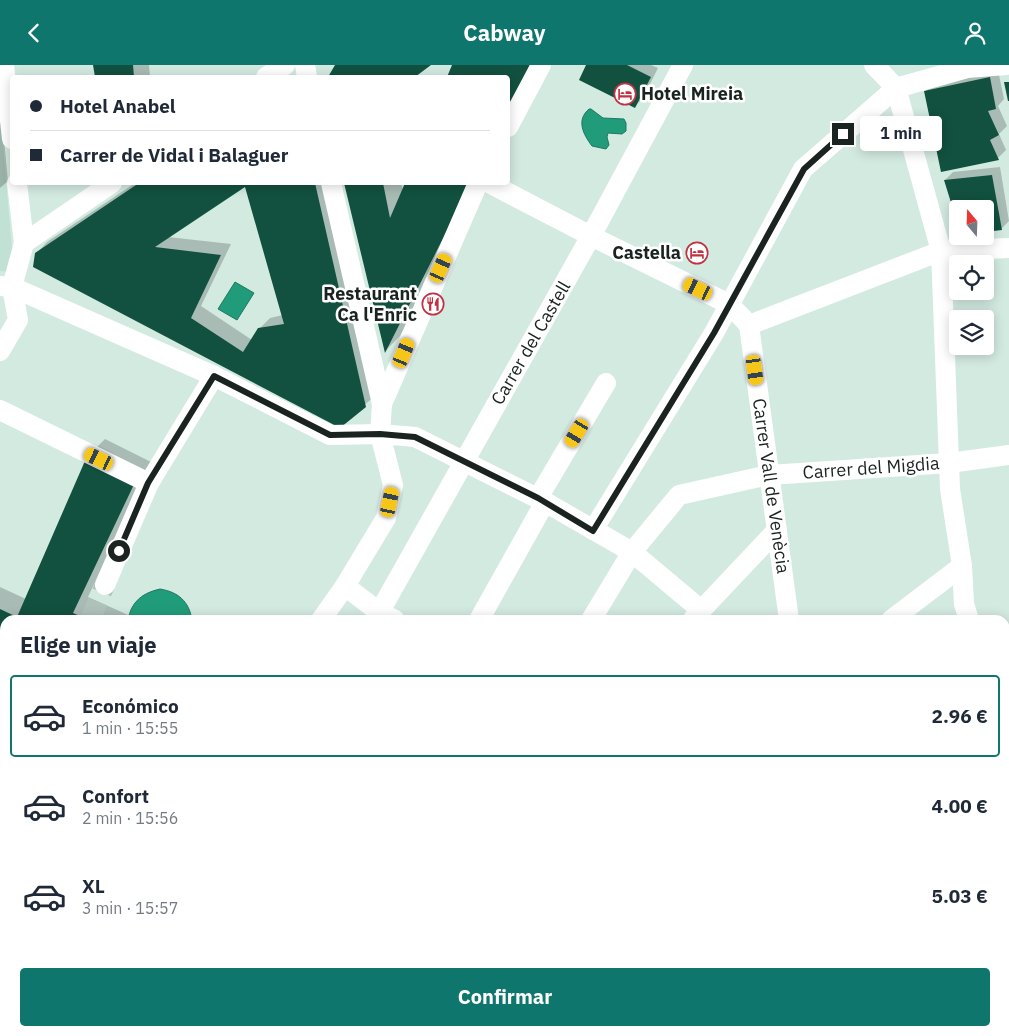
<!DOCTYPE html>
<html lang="es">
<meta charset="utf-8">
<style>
body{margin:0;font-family:"IBM Plex Sans",sans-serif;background:#f2f2f3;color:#1f2937;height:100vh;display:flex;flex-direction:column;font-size:19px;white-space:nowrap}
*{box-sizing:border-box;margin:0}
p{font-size:16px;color:#747a83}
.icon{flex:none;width:28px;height:28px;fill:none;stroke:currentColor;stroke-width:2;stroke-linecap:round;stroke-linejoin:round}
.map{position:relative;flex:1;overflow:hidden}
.sheet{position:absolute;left:0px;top:550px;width:1010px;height:421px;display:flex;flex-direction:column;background:#fff;border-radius:15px 15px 0 0;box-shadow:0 2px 12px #0003}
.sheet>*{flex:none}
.banner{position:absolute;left:10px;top:10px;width:500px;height:110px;border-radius:5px;box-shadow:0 2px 12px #0003;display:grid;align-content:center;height:110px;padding:0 20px;background:#fff}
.needle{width:32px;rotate:341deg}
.controls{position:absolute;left:949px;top:135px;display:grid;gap:10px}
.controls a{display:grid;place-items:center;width:45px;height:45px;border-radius:5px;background:#fff;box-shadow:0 2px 12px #0003;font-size:25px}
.end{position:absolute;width:22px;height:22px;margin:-11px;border:6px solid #1a2320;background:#fff;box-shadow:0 0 0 2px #fff}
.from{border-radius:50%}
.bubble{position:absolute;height:35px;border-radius:5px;background:#fff;box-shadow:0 2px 12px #0003;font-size:16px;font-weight:800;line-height:35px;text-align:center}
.car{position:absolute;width:15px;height:30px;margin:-15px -8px;border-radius:6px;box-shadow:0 0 4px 1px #0007;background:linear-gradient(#f5c518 24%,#345 0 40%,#f5c518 0 76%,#345 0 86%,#f5c518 0)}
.banner b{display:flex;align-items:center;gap:18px;height:48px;font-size:19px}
.banner b+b{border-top:1px solid #e0e1e3}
.banner i{width:12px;height:12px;background:#1f2937}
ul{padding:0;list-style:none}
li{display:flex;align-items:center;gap:15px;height:82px;margin:0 10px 8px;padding:0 10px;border:2px solid transparent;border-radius:5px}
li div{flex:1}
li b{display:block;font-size:19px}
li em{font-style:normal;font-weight:800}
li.current{border-color:#0f766e}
li>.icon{width:45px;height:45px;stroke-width:1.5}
h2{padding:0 20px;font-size:22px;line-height:60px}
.primary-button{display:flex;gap:10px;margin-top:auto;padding:10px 20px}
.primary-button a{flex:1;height:58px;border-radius:5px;background:#0f766e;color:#fff;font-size:20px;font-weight:800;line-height:58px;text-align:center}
header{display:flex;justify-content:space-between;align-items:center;height:65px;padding:0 20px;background:#0f766e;color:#fff;font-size:22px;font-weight:800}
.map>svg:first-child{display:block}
.built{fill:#c2e1d5}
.water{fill:#219c7b;stroke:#1f7860}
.shadow{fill:#0003;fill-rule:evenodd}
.building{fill:#12513f;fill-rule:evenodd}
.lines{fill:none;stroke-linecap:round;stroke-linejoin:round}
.street-tunnel{stroke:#aec2ba;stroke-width:20;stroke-dasharray:20 10;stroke-linecap:butt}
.street{stroke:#fff;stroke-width:20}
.route{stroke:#1a2320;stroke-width:6}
.labels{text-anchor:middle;stroke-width:5;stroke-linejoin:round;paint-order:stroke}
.poi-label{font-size:18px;font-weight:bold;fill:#1a2320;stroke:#fff;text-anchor:end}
.street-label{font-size:18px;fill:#1a2320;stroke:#fff}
</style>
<header><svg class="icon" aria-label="back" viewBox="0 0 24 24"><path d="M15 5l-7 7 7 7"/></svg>Cabway<svg class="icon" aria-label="person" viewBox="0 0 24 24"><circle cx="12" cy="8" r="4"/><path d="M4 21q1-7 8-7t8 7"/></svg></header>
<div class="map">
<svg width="1009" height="971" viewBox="0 0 1009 971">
<rect width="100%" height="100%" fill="#d3eae1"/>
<path class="built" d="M0,46L14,207L0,206Z"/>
<g class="water">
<path d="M589,44H591L603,53L624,54L626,58V66L622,69L608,68L607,72L609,80L606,84L592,81C583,69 576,55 589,44Z"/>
<path d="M235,217L254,228L237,255L218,244Z"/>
<path d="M160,524C178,527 189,536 192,555H128C131,537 142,528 160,524Z"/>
</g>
<g class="shadow">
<path d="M94,0H149L150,12H96Z"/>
<path d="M336,0H429L412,12H330Z"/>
<path d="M453,0H537L508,58V12H448Z"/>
<path d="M588,0H651L658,3L643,33L635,41Z"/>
<path d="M998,5L1004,34L998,41L1007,61L999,69L1006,85L998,93L925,27L934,18Z"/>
<path d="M0,31L8,116L0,123Z"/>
<path d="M1000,102L1009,156L1002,163L985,166V144H958V154L945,115L953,107Z"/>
<path d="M135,118H328L376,330L340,361L36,189L47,177ZM246,120L283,250L270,253L259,264L252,275L201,241L231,179L168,172Z"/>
<path d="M346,118H401L403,125L406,118H477L400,271L386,285Z"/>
<path d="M105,374L151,397L88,532L135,553V555H5V598L0,596V522L26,534L89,390Z"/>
</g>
<g class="building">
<path d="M93,0H133L134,12H95Z"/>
<path d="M335,0H431L415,12H328Z"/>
<path d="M452,0H530L508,44V12H447Z"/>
<path d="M586,0H627L651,12L635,43L579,15Z"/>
<path d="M990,12L996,44L988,46L999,70L990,75L999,95L941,107L924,26Z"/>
<path d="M1004,17H1009V36H1008Z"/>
<path d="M992,110L1002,165L985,167V144H958L957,157L944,115Z"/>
<path d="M139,118H315L366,342L340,363L33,202L35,188ZM245,122L284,259L258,263L243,287L191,253L221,190L155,182Z"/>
<path d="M344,118H383L390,153L405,118H471L385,288Z"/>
<path d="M88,389L137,413L73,548L89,555H5V599L0,597V544L17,552Z"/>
</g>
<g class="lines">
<path class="street-tunnel" d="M90,555L105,520"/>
<g class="street">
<path d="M4,0L12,74"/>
<path d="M305,0L307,12"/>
<path d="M874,0L896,23L941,186L950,424L962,501L964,539L969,555"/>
<path d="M266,12L285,0"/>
<path d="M508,62L541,0"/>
<path d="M17,118L24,178"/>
<path d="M489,118L591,171L729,239L749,260L789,555"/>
<path d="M0,221L12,222L214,311L330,370L380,369L415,372L545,437L632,487L701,545"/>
<path d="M749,260L941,186L1009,183"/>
<path d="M0,286L18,255L12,222L24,178L112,118"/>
<path d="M382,339L478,118"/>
<path d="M0,345L149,418"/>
<path d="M538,433L606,318"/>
<path d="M593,465L714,268L803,104L896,23L967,3L1006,0"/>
<path d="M105,520L149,418L214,311"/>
<path d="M345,521L379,547L395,555"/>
<path d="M693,554L777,465"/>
<path d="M321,555L345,521L386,453L393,420L380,369L382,339L331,118"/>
<path d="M375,555L591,171L683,0"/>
<path d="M479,555L545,437"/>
<path d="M591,555L632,487L679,430L769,410L949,398L1009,390"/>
<path d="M891,555L962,501"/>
<path d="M1005,604L1009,607"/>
<path d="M0,613L5,615"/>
<path d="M0,739L5,733"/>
<path d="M1005,745L1009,740"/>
<path d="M1005,820L1009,824"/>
<path d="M14,966L20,971"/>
<path d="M465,966L474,971"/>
<path d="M747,966L753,971"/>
<path d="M941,966L946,971"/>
<path d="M173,971L174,966"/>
<path d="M278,971L280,966"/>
<path d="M336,971L339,966"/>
<path d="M497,971L501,966"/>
<path d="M573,971L577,966"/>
<path d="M697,971L702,966"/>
<path d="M826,971L833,966"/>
</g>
</g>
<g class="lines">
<path class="route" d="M119,486L148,418L214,311L330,370L380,369L415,372L538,433L593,466L714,268L804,104L843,69"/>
</g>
<defs>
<g id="hotel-ring" transform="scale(1.125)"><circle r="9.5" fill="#fff" stroke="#c13140" stroke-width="1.5"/><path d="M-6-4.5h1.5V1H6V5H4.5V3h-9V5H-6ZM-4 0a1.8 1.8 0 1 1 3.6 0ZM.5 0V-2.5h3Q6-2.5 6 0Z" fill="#c13140"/></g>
<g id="restaurant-ring" transform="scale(1.125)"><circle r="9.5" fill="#fff" stroke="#c13140" stroke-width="1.5"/><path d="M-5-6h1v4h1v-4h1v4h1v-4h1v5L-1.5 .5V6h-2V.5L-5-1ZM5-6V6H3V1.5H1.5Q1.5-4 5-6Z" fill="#c13140"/></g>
</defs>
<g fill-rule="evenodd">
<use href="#hotel-ring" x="625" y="29"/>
<use href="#hotel-ring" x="697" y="188"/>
<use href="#restaurant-ring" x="433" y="239"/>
</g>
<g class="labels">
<g class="poi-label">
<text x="641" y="35" text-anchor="start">Hotel Mireia</text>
<text x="681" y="194">Castella</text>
<text x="417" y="235">Restaurant<tspan x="417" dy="21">Ca l'Enric</tspan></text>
</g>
<g class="street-label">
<text transform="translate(531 278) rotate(-60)" y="6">Carrer del Castell</text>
<text transform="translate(871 403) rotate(-4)" y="6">Carrer del Migdia</text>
<text transform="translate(771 421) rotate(82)" y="6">Carrer Vall de Venècia</text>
</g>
</g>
</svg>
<div class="controls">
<a><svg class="needle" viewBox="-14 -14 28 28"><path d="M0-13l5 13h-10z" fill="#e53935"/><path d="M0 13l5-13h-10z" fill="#747a83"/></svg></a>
<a><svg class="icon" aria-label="locate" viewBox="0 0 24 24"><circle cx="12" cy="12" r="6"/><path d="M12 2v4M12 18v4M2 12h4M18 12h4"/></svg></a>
<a><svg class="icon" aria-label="layers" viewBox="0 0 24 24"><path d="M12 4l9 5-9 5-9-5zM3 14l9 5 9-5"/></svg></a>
</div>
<i class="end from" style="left:119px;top:486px"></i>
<i class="end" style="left:843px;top:69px"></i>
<div class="bubble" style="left:860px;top:51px;width:82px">1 min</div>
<i class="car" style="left:441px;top:203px;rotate:24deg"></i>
<i class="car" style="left:698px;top:224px;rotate:296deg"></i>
<i class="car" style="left:404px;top:288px;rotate:23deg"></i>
<i class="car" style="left:755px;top:305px;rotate:172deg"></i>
<i class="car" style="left:577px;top:368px;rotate:211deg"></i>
<i class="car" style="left:99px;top:394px;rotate:296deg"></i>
<i class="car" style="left:390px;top:437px;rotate:12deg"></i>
<div class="banner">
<b><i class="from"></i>Hotel Anabel</b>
<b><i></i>Carrer de Vidal i Balaguer</b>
</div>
<section class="sheet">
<h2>Elige un viaje</h2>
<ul>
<li class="current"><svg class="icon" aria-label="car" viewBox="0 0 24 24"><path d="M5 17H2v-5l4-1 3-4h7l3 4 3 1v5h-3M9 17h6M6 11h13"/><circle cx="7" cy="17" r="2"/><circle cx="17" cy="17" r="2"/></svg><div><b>Económico</b><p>1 min · 15:55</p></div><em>2.96 €</em></li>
<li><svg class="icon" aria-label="car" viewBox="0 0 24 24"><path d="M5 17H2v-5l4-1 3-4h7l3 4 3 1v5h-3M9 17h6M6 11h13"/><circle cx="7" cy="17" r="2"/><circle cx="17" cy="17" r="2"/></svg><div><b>Confort</b><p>2 min · 15:56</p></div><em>4.00 €</em></li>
<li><svg class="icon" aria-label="car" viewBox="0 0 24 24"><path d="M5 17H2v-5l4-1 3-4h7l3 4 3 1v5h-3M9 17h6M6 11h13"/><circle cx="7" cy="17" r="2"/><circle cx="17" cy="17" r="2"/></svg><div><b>XL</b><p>3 min · 15:57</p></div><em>5.03 €</em></li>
</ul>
<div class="primary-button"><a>Confirmar</a></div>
</section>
</div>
